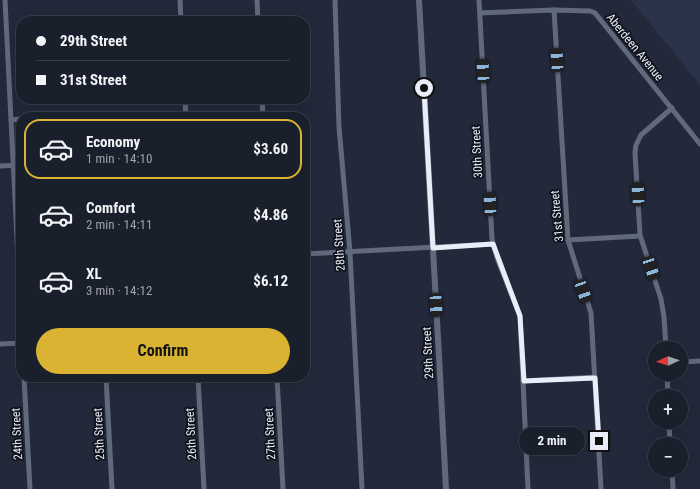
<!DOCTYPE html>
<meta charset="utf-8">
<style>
body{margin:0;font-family:"Roboto Condensed",sans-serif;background:#272c38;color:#f1f3f6;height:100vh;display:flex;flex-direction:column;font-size:15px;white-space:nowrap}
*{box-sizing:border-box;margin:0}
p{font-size:13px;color:#9fa2a9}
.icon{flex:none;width:22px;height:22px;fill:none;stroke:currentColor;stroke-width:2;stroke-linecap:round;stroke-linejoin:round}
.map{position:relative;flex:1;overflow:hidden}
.details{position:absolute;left:16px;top:112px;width:294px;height:270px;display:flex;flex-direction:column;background:#1a1f2c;border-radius:16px;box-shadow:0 4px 16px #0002,0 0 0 1px #383d48}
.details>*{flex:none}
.top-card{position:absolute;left:16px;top:16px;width:294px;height:88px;border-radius:16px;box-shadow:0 4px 16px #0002,0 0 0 1px #383d48;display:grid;align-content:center;height:88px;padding:0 20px;background:#1a1f2c}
.needle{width:26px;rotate:267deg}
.fabs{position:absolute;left:648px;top:341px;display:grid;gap:8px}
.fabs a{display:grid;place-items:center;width:40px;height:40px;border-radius:50%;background:#1a1f2c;box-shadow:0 4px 16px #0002,0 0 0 1px #383d48;font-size:20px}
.end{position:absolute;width:18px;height:18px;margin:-9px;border:5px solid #e8edf8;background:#111;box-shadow:0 0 0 2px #111}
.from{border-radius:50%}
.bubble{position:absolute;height:28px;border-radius:14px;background:#1a1f2c;box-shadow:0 4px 16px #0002,0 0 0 1px #383d48;font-size:13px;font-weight:700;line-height:28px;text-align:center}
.car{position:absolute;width:12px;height:24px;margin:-12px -6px;border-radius:5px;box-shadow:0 0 3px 1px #0007;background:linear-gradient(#222 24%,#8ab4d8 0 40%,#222 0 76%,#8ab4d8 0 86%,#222 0)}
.top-card b{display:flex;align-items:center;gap:14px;height:38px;font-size:15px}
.top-card b+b{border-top:1px solid #383d48}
.top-card i{width:10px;height:10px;background:#f1f3f6}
ul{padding:7px 0 0;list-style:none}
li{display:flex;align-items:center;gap:12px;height:60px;margin:0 8px 6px;padding:0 12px;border:2px solid transparent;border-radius:16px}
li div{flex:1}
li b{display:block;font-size:15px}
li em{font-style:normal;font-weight:700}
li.active{border-color:#dab333}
li>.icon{width:36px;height:36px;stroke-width:1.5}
.primary-button{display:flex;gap:8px;margin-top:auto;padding:8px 20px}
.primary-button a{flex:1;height:46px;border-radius:24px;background:#dab333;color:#111;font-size:16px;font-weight:700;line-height:46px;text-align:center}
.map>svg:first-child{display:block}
.built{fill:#2a3349}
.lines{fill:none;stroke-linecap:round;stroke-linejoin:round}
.minor{stroke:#61697c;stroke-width:5}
.tertiary{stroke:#61697c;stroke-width:6}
.route{stroke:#e8edf8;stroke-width:5}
.labels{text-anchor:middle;stroke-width:3.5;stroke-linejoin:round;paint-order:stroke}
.street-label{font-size:12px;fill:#e8edf8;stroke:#0f121a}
</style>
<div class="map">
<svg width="700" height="489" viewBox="0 0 700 489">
<rect width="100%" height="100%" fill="#23293a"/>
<path class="built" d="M631,0H700V85L666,43Z"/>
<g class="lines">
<g class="minor">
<path d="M5,0L21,319"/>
<path d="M180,0L181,21"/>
<path d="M257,0L258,21"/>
<path d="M335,0L339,127L350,252L362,489"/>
<path d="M479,0L492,239L497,258L520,316L528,489"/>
<path d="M554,10L568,240L591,313L601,489"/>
<path d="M480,13L554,10L590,11L595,13L700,144"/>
<path d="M185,99L186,117"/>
<path d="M262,99L263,117"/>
<path d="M111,116V117"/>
<path d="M11,120L21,119"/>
<path d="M0,166L21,165"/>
<path d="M568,240L640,236"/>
<path d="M305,254L493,244"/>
<path d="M0,344L21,343"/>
<path d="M666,348L664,317L661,299L640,235L635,153L636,145L641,135L672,108"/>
<path d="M681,362L700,361"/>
<path d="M667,374L668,396"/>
<path d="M24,377L30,489"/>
<path d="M106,377L112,489"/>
<path d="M198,377L204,489"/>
<path d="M277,377L283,489"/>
<path d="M523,381L595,377"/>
<path d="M669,422L670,444"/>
<path d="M672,470L673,489"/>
</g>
<path class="tertiary" d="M419,0L439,356L446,489"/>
</g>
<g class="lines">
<path class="route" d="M424,88L433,248L493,244L520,316L524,381L595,378L599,441"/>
</g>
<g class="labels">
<g class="street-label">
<text transform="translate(635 47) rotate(51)" y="4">Aberdeen Avenue</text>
<text transform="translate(477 152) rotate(-93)" y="4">30th Street</text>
<text transform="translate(557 216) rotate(-95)" y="4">31st Street</text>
<text transform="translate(339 245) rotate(-94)" y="4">28th Street</text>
<text transform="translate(428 353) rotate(-93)" y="4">29th Street</text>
<text transform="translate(17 434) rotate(-93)" y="4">24th Street</text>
<text transform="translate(99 434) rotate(-93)" y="4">25th Street</text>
<text transform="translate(191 434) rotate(-93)" y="4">26th Street</text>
<text transform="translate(270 434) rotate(-93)" y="4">27th Street</text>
</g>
</g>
</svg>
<div class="fabs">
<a><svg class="needle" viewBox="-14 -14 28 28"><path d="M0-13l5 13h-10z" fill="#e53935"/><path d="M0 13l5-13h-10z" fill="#9fa2a9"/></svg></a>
<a>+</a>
<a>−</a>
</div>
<i class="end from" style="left:424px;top:88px"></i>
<i class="end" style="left:599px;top:441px"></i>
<div class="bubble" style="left:519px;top:427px;width:66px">2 min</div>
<i class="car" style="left:557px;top:60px;rotate:357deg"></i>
<i class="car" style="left:483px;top:71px;rotate:357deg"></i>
<i class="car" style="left:638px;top:194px;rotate:357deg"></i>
<i class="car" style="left:490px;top:204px;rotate:357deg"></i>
<i class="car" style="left:651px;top:268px;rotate:161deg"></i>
<i class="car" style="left:583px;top:291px;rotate:160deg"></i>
<i class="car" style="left:436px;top:305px;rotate:177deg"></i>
<div class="top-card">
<b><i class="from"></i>29th Street</b>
<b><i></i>31st Street</b>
</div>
<section class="details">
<ul>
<li class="active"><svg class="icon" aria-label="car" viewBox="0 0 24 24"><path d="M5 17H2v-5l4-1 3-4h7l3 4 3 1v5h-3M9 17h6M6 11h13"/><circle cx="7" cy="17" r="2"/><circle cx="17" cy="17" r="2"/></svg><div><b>Economy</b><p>1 min · 14:10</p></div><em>$3.60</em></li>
<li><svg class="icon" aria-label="car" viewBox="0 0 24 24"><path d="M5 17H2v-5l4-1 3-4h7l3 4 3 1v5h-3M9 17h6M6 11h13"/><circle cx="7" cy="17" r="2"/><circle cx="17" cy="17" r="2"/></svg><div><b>Comfort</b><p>2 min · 14:11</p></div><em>$4.86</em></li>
<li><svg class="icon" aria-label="car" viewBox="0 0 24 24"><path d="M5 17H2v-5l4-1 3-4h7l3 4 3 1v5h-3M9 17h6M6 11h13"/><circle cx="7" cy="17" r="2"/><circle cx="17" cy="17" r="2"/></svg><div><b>XL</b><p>3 min · 14:12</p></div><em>$6.12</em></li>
</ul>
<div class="primary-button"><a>Confirm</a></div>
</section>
</div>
